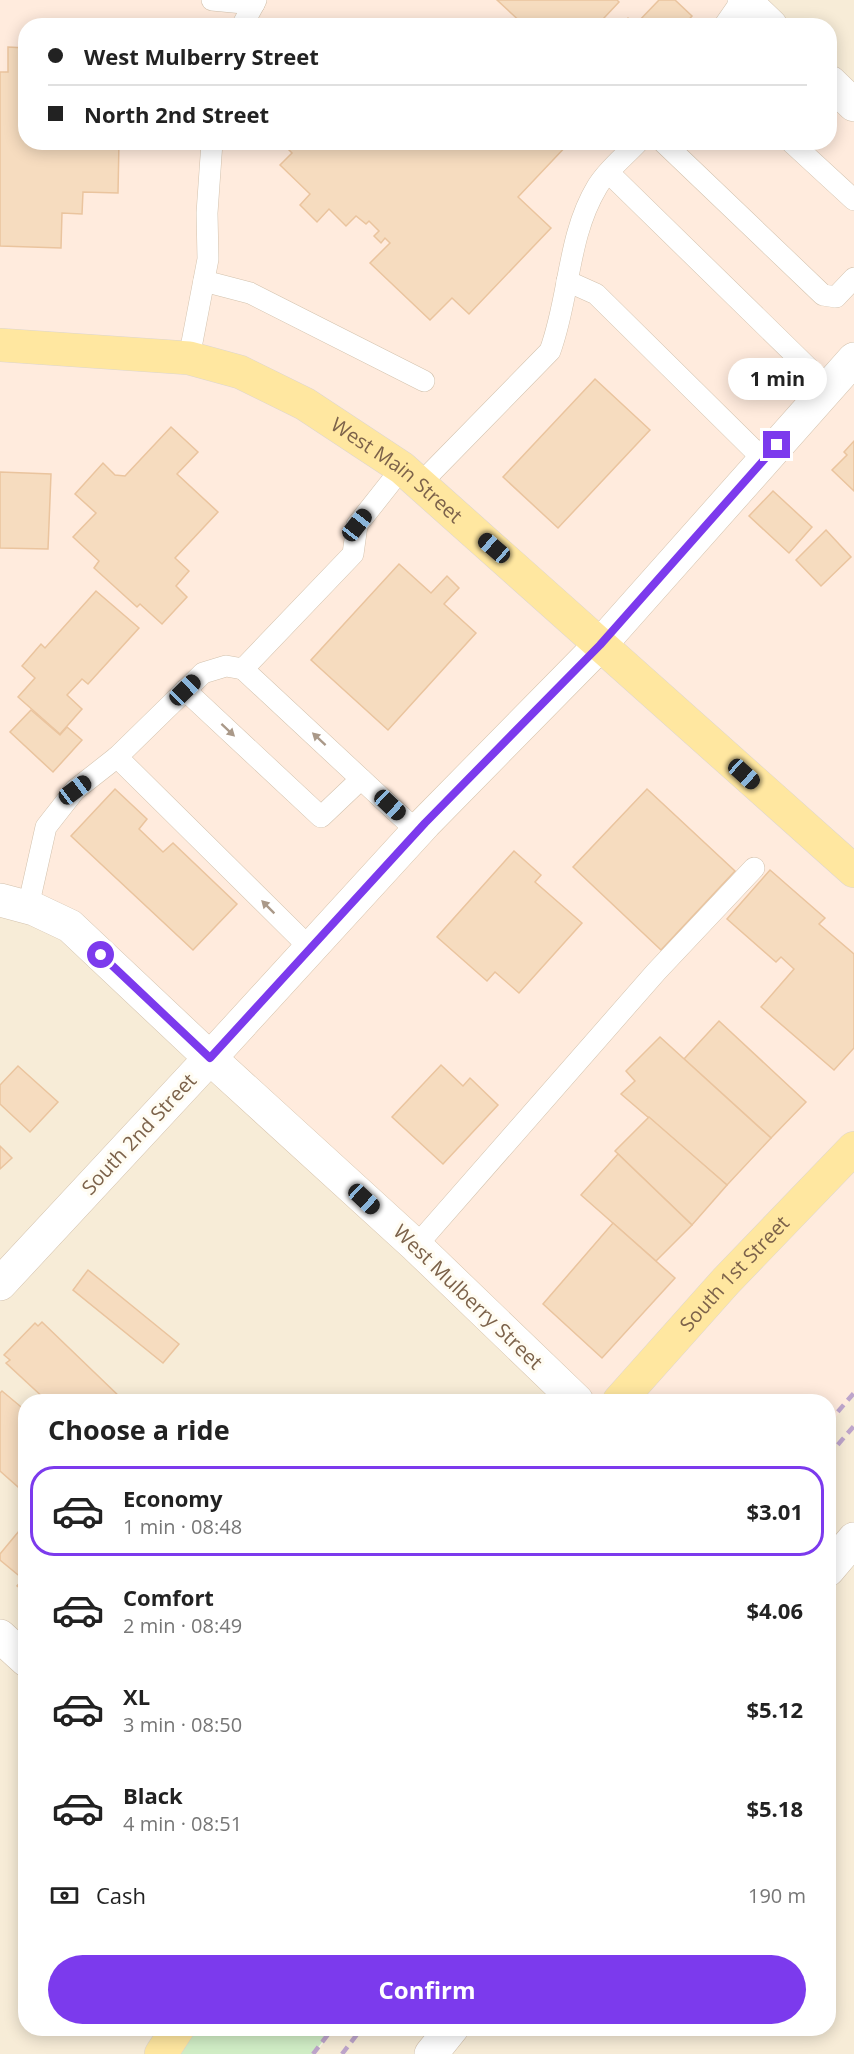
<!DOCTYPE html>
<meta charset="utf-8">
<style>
body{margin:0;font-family:"Open Sans",sans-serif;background:#f6f6f6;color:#222;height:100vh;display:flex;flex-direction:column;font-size:22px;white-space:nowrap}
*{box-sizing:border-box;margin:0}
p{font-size:20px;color:#767676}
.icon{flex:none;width:33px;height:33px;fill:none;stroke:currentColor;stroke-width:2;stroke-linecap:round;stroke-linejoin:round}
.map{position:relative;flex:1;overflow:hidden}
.side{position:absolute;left:18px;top:1394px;width:818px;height:642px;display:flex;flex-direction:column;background:#fff;border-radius:24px;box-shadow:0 3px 15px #0003}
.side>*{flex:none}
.top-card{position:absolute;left:18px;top:18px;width:819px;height:132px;border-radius:24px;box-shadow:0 3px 15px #0003;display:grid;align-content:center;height:132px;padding:0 30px;background:#fff}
.end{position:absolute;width:27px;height:27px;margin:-14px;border:8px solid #7c3aed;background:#fff;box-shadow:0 0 0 3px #fff}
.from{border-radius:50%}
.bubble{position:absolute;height:42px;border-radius:21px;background:#fff;box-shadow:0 3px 15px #0003;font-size:20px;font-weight:700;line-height:42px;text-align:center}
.car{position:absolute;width:18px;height:36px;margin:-18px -9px;border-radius:8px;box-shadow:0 0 4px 2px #0007;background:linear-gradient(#222 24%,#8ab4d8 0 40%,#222 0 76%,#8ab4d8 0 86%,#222 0)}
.top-card b{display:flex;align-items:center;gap:21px;height:57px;font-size:22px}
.top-card b+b{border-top:2px solid #e0e0e0}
.top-card i{width:15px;height:15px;background:#222}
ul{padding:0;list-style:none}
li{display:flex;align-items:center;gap:18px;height:90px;margin:0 12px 9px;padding:0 18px;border:3px solid transparent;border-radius:24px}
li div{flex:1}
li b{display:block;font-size:22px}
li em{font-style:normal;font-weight:700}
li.selected{border-color:#7c3aed}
li>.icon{width:54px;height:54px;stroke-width:1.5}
h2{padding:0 30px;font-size:27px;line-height:72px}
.pay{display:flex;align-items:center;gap:15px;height:66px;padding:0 30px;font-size:22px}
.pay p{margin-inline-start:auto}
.primary-button{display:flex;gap:12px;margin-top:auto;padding:12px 30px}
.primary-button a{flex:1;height:69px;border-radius:36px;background:#7c3aed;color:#fff;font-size:24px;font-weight:700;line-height:69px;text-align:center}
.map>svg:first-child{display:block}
.residential{fill:#f7ecd7}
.commercial{fill:#ffebdd}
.green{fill:#d1eec6}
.building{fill:#f6dcbf;stroke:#eac49e;stroke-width:1.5}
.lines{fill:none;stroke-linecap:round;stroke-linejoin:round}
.lane-casing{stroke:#d3c2ad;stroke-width:22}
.street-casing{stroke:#d3c2ad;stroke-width:34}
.secondary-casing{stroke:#d6c3ab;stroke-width:34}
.primary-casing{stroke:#ddd6d0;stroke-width:34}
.lane{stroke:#fff;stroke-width:21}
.street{stroke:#fff;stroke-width:33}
.secondary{stroke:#fff;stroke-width:33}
.primary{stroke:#ffe7a0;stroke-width:33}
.rail{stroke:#bea5cb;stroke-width:4.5;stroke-dasharray:9 6;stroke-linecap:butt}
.oneway{fill:#aa9989}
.route{stroke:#7c3aed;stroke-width:8}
.labels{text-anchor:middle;stroke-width:6;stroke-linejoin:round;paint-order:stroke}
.street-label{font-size:20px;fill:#7c624a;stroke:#fffcf2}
</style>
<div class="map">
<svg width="854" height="2054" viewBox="0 0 854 2054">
<rect width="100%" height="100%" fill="#fef9ea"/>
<g class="residential">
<path d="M744,0H854V105L830,82V26L771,25Z"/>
<path d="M0,900L34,909L577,1401H26V2028H178L161,2054H0Z"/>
<path d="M854,1393V2054H315L334,2028H828V1423Z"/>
</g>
<path class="commercial" d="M0,0H742L770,25L26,26V142H830V81L854,104V1396L828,1426V1401H577L70,926L0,900Z"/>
<path class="green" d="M178,2028H333L313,2054H161Z"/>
<g class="building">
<path d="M497,0H617L619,2L604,18L612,26H525Z"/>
<path d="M659,0H675L692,16L683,26H621L628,18L635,25Z"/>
<path d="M8,47L26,48V142H119L118,193L83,192L82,214L62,213L61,248L0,246V72H8Z"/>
<path d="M289,142H570L518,197L551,228L469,314L452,298L430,320L370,263L390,243L385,238L381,243L374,236L379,231L369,221L366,224L356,216L346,226L329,209L317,222L300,205L310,194L280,165L292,153L285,146Z"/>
<path d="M595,379L650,430L558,528L503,477Z"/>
<path d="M171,427L198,452L177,474L218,512L175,558L189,571L176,586L187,597L162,624L140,604L137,607L94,568L99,561L73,537L96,513L75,494L103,463L115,475L125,476Z"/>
<path d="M854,441V491L832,470L847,455L844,452Z"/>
<path d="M0,472L51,474L48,549L0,548Z"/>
<path d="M773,491L812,527L789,553L749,516Z"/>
<path d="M826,530L851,557L821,586L796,560Z"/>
<path d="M399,564L431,593L447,576L459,588L444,604L476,633L388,730L311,660Z"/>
<path d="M96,591L139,628L88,684L82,679L67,695L82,709L60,734L18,697L35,678L22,666L41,644L45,648Z"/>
<path d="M31,710L60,735L67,727L82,740L53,772L10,732Z"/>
<path d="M115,789L147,819L139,829L163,852L173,843L237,904L193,950L71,836Z"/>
<path d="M647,789L735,871L661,950L573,867Z"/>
<path d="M514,851L541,875L535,882L582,923L519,993L495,972L487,981L437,937Z"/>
<path d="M770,870L825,918L819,924L854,954V1048L834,1070L761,1007L794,969L781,957L776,962L727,919Z"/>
<path d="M719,1021L806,1102L771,1138L684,1059Z"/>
<path d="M660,1037L771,1138L727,1185L621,1094L635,1081L626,1071Z"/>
<path d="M441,1065L463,1086L470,1078L498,1105L443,1164L392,1117Z"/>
<path d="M18,1066L58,1102L30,1132L0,1104V1085Z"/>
<path d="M649,1117L727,1185L692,1225L615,1151Z"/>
<path d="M0,1146L12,1158L0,1169Z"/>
<path d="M618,1154L692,1225L656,1261L581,1195Z"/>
<path d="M613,1223L675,1278L602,1358L543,1304Z"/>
<path d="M88,1270L179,1344L163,1363L73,1290Z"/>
<path d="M42,1322L122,1399L120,1401H47L6,1363L10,1360L4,1355L35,1323L38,1326Z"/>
<path d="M2,1391L26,1411V1494L0,1471V1393Z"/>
<path d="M24,1525L26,1526V1593L17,1586L23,1579L0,1560V1554Z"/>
</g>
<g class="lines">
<g class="lane-casing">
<g id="lane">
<path d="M212,0L254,4"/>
<path d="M242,26L256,0"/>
<path d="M724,26L742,0"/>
<path d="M663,142L823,295L836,297L854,278"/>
<path d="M791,142L854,200"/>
<path d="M609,173L829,388"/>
<path d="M204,281L250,293L424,381"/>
<path d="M567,281L596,294L764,460"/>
<path d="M189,358L208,259L207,213L212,142"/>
<path d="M420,484L550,351C570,297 567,237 597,187C606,171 625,156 638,142"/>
<path d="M243,669L418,832"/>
<path d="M185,690L321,817L361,779"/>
<path d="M117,757L310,948"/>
<path d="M28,907L46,827L75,790L117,757L203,673L226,666L243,669L353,554L357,525L402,468"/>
<path d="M416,1246L656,972L754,868"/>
</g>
</g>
<g class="street-casing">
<g id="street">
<path d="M744,0L771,26"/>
<path d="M830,82L854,105"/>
<path d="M600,645L854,359"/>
<path d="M0,900L34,909L70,926L210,1058L0,1284"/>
<path d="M828,1570L854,1539"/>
<path d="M0,1636L26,1660"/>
<path d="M431,2054L452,2028"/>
</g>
</g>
<g class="secondary-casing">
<path id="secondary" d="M577,1401L416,1246L210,1058L425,823L600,645"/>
</g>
<g class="primary-casing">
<g id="primary">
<path id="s1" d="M0,345L189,358L240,372L305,404L402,468L420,484L854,871"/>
<path id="s2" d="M619,1401L726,1281L854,1148"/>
<path d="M161,2054L178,2028"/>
</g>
</g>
<use href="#lane" class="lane"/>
<use href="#street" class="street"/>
<use href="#secondary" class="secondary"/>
<use href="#primary" class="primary"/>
<g class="rail">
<path d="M828,1423L854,1393"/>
<path d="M828,1456L854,1426"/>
<path d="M313,2054L333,2028"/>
<path d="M342,2054L362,2028"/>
</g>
</g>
<defs><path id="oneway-solid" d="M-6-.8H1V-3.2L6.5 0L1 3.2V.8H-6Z" transform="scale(1.5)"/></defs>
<g class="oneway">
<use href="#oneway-solid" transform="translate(228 730) rotate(43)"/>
<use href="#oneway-solid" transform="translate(319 739) rotate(-137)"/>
<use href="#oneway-solid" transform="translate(268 907) rotate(-135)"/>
</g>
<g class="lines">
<path class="route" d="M101,955L210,1058L425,823L600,645L777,445"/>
</g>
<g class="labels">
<g class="street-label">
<text dy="7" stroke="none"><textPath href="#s1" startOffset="428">West Main Street</textPath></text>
<text transform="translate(139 1134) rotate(-47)" y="7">South 2nd Street</text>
<text dy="7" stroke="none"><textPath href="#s2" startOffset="172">South 1st Street</textPath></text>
<text transform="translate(468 1297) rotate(44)" y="7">West Mulberry Street</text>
</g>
</g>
</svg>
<i class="end from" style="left:101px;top:955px"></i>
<i class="end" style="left:777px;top:445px"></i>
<div class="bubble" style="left:728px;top:358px;width:99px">1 min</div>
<i class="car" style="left:357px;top:525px;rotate:38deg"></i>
<i class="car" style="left:494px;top:548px;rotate:311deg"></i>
<i class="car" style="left:185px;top:690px;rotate:46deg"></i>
<i class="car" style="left:744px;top:774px;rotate:132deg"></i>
<i class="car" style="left:75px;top:790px;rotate:53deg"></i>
<i class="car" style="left:390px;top:805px;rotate:133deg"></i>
<i class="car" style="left:364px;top:1199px;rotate:133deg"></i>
<div class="top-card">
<b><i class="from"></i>West Mulberry Street</b>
<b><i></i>North 2nd Street</b>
</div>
<section class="side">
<h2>Choose a ride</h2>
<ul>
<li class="selected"><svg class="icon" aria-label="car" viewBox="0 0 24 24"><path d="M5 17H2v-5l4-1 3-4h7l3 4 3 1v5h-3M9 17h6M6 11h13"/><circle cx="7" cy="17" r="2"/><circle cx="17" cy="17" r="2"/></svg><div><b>Economy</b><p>1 min · 08:48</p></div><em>$3.01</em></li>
<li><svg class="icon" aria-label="car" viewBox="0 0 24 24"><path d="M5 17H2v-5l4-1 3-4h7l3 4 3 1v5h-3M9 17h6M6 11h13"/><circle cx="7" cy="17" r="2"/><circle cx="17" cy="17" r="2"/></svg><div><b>Comfort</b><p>2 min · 08:49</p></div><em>$4.06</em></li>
<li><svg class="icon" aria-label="car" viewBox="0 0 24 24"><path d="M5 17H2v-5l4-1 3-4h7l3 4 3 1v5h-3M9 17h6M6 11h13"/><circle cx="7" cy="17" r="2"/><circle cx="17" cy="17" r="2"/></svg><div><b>XL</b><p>3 min · 08:50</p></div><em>$5.12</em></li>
<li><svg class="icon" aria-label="car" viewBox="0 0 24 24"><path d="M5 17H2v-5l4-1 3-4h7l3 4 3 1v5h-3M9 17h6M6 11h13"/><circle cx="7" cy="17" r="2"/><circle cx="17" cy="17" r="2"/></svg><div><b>Black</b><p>4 min · 08:51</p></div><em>$5.18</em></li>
</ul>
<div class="pay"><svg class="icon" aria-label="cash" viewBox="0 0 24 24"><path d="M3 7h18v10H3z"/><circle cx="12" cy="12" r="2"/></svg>Cash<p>190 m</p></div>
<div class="primary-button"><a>Confirm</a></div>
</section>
</div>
